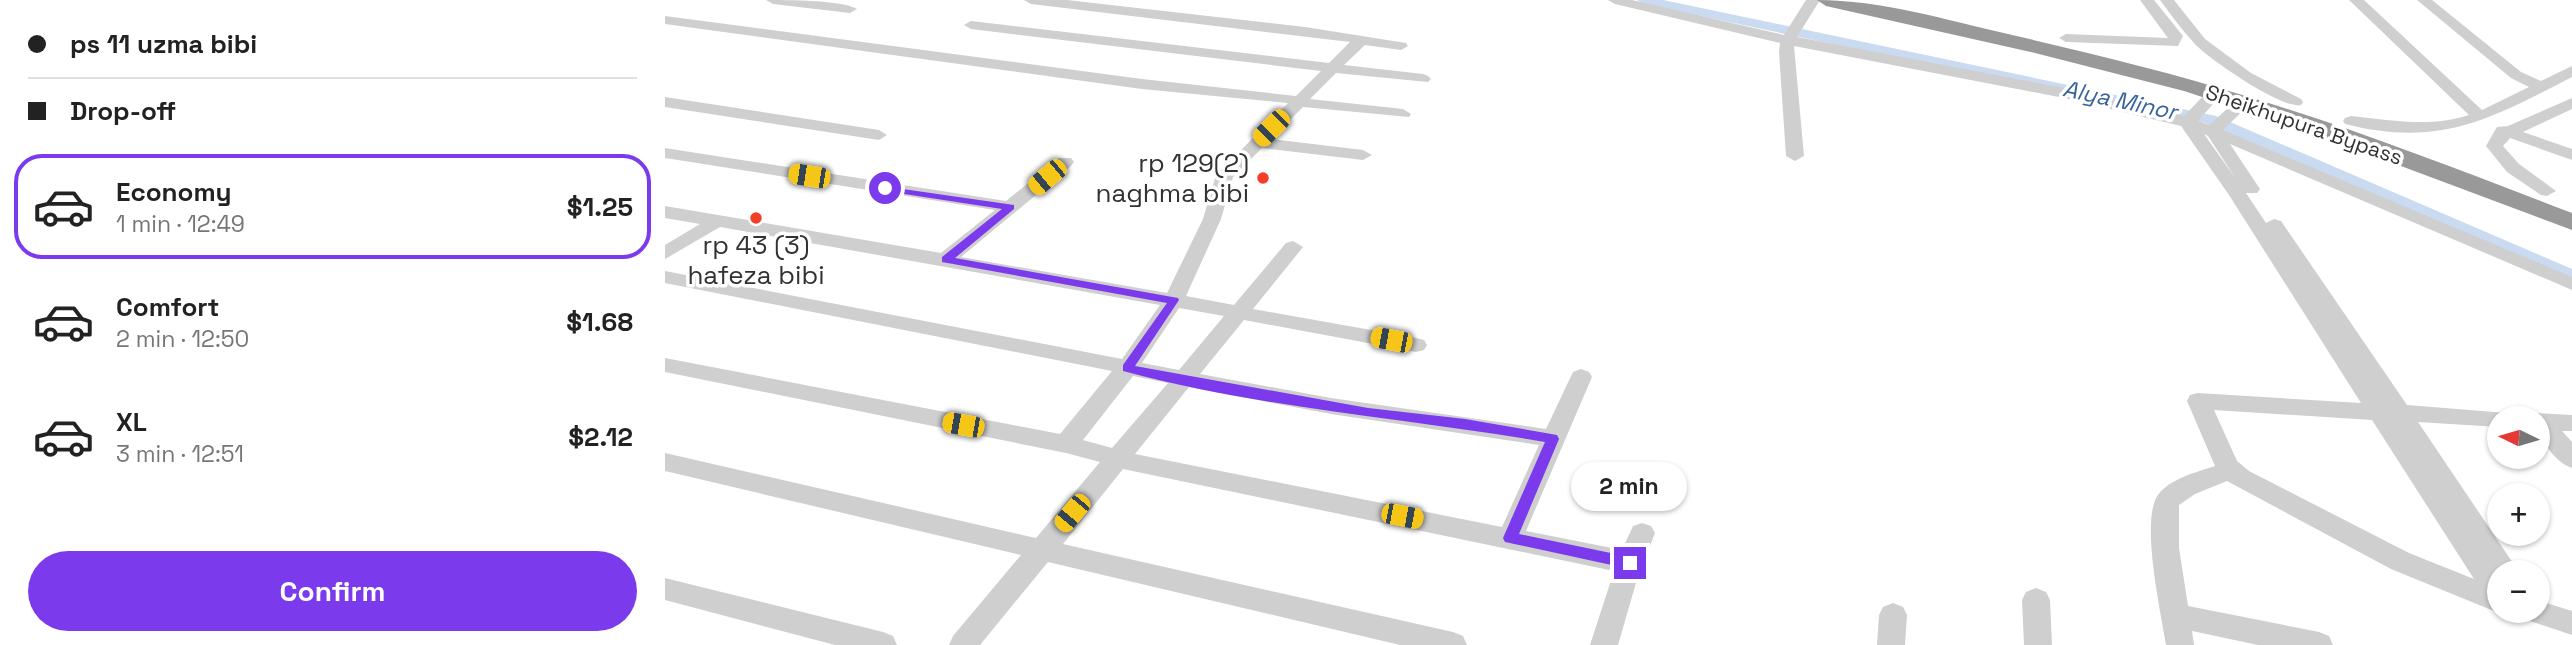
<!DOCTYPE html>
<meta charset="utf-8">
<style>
body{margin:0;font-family:"Space Grotesk",sans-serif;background:#f2f2f2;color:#222;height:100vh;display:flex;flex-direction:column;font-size:26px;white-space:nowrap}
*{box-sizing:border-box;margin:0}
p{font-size:23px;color:#767676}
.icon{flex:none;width:38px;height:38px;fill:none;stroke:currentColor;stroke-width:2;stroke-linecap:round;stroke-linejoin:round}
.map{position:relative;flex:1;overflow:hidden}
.side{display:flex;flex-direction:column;background:#fff;width:665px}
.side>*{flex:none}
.top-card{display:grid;align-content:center;height:154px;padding:0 28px;background:#fff}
.needle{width:46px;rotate:275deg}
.controls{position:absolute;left:1822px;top:406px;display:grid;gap:14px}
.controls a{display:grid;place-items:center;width:63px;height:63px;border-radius:50%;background:#fff;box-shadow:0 2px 5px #0004;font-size:35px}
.end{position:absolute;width:32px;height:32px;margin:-16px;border:9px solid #7c3aed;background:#fff;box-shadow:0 0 0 4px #fff}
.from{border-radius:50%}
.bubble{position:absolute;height:49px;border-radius:24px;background:#fff;box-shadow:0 2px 5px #0004;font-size:23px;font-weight:700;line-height:49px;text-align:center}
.car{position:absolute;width:21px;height:42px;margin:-21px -10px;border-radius:9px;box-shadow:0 0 5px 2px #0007;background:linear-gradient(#f5c518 24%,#345 0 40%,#f5c518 0 76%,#345 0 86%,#f5c518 0)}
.top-card b{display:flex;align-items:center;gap:24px;height:66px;font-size:26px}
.top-card b+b{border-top:2px solid #e0e0e0}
.top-card i{width:18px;height:18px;background:#222}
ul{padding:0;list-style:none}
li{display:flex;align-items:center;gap:21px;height:105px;margin:0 14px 10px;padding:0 14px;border:4px solid transparent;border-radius:28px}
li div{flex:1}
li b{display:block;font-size:26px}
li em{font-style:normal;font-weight:700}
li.active{border-color:#7c3aed}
li>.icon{width:63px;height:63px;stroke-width:1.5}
.button{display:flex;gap:14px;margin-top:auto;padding:14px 28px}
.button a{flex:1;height:80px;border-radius:42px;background:#7c3aed;color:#fff;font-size:28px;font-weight:700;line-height:80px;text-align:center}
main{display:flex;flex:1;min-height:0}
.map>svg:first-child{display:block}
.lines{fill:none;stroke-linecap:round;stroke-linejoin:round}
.canal{fill:#cadaf0;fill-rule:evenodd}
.minor{fill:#cfcfcf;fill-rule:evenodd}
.highway{fill:#999;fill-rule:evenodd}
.route{fill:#7c3aed}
.poi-dot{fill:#f53e28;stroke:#fff;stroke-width:2.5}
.labels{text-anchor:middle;stroke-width:7;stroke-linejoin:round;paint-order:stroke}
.far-street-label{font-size:21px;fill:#323232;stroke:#fff}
.far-water-label{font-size:23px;font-style:italic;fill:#37639d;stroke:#fff}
.poi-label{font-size:26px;fill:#323232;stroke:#fff;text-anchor:end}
</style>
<main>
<section class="side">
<div class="top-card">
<b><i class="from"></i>ps 11 uzma bibi</b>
<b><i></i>Drop-off</b>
</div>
<ul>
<li class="active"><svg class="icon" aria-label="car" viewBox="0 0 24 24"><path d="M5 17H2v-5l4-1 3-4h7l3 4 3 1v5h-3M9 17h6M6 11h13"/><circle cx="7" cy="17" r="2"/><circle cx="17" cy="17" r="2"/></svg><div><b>Economy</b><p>1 min · 12:49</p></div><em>$1.25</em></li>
<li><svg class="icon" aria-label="car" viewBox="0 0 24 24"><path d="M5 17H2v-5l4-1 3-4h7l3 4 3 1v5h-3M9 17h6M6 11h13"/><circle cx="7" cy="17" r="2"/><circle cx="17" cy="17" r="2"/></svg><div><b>Comfort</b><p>2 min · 12:50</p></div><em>$1.68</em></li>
<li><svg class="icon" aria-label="car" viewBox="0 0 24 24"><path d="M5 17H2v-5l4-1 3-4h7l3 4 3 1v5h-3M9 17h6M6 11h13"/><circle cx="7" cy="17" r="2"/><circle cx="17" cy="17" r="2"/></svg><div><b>XL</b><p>3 min · 12:51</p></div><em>$2.12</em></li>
</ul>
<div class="button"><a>Confirm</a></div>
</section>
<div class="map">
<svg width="1907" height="645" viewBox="0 0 1907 645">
<rect width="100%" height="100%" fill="#fff"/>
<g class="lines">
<path class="canal" d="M972,0H998L1551,116L1907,269V282L1540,123L979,4Z"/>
<g class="minor">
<path d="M101,0C122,0 177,0 192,9L185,13L108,4Z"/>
<path d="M359,0H402L640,27L741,43L743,46L736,50L700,45L679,65L758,74L763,76L766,79L763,82L671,73L645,99L738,109L746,114L744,117L638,107L606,139L698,150L707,155L698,160L597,148L568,177L556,219L521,296L569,305L621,243L628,241L638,247L588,309L751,338L759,340L762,345L759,350L751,352L579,320L535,374L666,398L881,429L908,372L916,369L924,372L927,377L861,531L957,550L968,526L977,523L986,526L990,533L973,576L953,645H925L949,571L458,469L398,544L788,632L798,636L802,645H735L383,562L315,645H284L288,636L356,555L0,471V453L371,538L435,462L401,453L0,372V358L395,434L447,371L0,283V271L457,359L495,305L55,227L0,259V245L35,224L0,218V206L276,253L330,210L0,158V148L341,201L394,158H406L409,162L406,166L296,257L502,293L538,219L551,175L623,103L477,89L0,24V16L477,79L631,96L656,71L306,29L299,25L306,21L664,63L685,42L366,4ZM514,308L559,316L514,370L477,363ZM468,376L503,383L447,448L418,440ZM524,387L666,414L874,445L837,527L470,454Z"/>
<path d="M943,0H967L1119,35L1141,0H1155L1132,37L1399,88L1519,116L1543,91L1549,89L1557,94L1533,121L1545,125L1572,99H1584L1586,102L1584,105L1558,130L1907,277V290L1565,144L1595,189L1592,193H1581L1601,223L1609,219L1616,221L1742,405L1842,413L1845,418H1834V427L1753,422L1854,572H1834V611H1839L1834,613L1824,609L1726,569L1562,481L1530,494L1514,505V548L1523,606L1654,632L1664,636L1668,645H1593L1527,631L1529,645H1501C1496,613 1475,520 1493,495C1504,479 1532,472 1550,466L1522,401L1525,395L1533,393L1696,403L1564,195L1516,126L1399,98L1129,46L1139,156L1130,161L1121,156L1114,52L1115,43L950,4ZM1539,134L1543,136L1571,179ZM1549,410L1707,420L1809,579L1744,553L1584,471L1572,461Z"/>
<path d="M1475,0H1489L1518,36L1513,46L1401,42L1394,38L1401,34L1503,38Z"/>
<path d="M1495,0H1509L1540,39L1586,73L1636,99L1638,102L1636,105C1618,110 1542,58 1529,43C1517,30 1506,15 1495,0Z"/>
<path d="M1684,0H1699L1817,110L1864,87L1846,78L1752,0H1767L1856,72L1876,81L1907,66V77C1826,119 1774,148 1680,124L1678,121L1680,118L1686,116C1726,120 1765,128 1804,115Z"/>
<path d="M0,97L214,130L222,135L214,140L0,107Z"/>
<path d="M1907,98V109L1858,132L1907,149V160L1845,138L1838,146L1854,164L1891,191L1882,196L1876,195L1842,172L1821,146L1832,127L1843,126Z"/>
<path d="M1872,413L1907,415V431H1897L1907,442V468C1889,462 1872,436 1872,418H1862Z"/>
<path d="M0,578L218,632L228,636L232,645H170L0,600Z"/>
<path d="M1371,588L1381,592L1385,600L1387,645H1359L1357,600L1361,592Z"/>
<path d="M1872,600L1907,611V635L1859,619L1855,611H1872Z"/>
<path d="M1228,603L1238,607L1242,615L1240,645H1212L1214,615L1218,607Z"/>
</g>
<path class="highway" d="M1152,0C1216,0 1281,20 1343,34C1424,53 1505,72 1584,97C1693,130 1800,172 1907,213V230L1653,135L1519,91L1370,53L1161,6Z"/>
</g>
<path class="route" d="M217,186L349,205V209L290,258L513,298L514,300L470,366L703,408L800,419L892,435L894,439L854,534L965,557L973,563L965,569L840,542L838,538L880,442C740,418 595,408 458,371V365L502,303L277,262V257L337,209L220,191H217Z"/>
<g class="poi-dot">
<circle cx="598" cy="178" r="7"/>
<circle cx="91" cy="218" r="7"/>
</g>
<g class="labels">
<g class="far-street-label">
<text transform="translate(1639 125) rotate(19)" y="7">Sheikhupura Bypass</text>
</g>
<g class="far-water-label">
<text transform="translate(1455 100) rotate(12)" y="8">Alya Minor</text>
</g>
<g class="poi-label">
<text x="584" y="172">rp 129(2)<tspan x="584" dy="30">naghma bibi</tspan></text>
<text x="91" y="254" text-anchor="middle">rp 43 (3)<tspan x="91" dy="30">hafeza bibi</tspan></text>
</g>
</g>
</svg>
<div class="controls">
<a><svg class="needle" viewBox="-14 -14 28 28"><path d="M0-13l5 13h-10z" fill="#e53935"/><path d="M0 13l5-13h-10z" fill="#767676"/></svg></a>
<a>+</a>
<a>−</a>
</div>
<i class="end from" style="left:220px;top:188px"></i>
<i class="end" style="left:965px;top:563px"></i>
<div class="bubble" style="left:906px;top:462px;width:116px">2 min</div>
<i class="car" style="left:606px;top:128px;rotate:225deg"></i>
<i class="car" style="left:144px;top:176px;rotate:279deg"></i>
<i class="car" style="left:382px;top:177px;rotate:230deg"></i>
<i class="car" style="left:726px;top:340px;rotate:281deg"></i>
<i class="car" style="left:298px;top:425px;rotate:280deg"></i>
<i class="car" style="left:407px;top:513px;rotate:220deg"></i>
<i class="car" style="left:737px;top:516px;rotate:101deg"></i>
</div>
</main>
